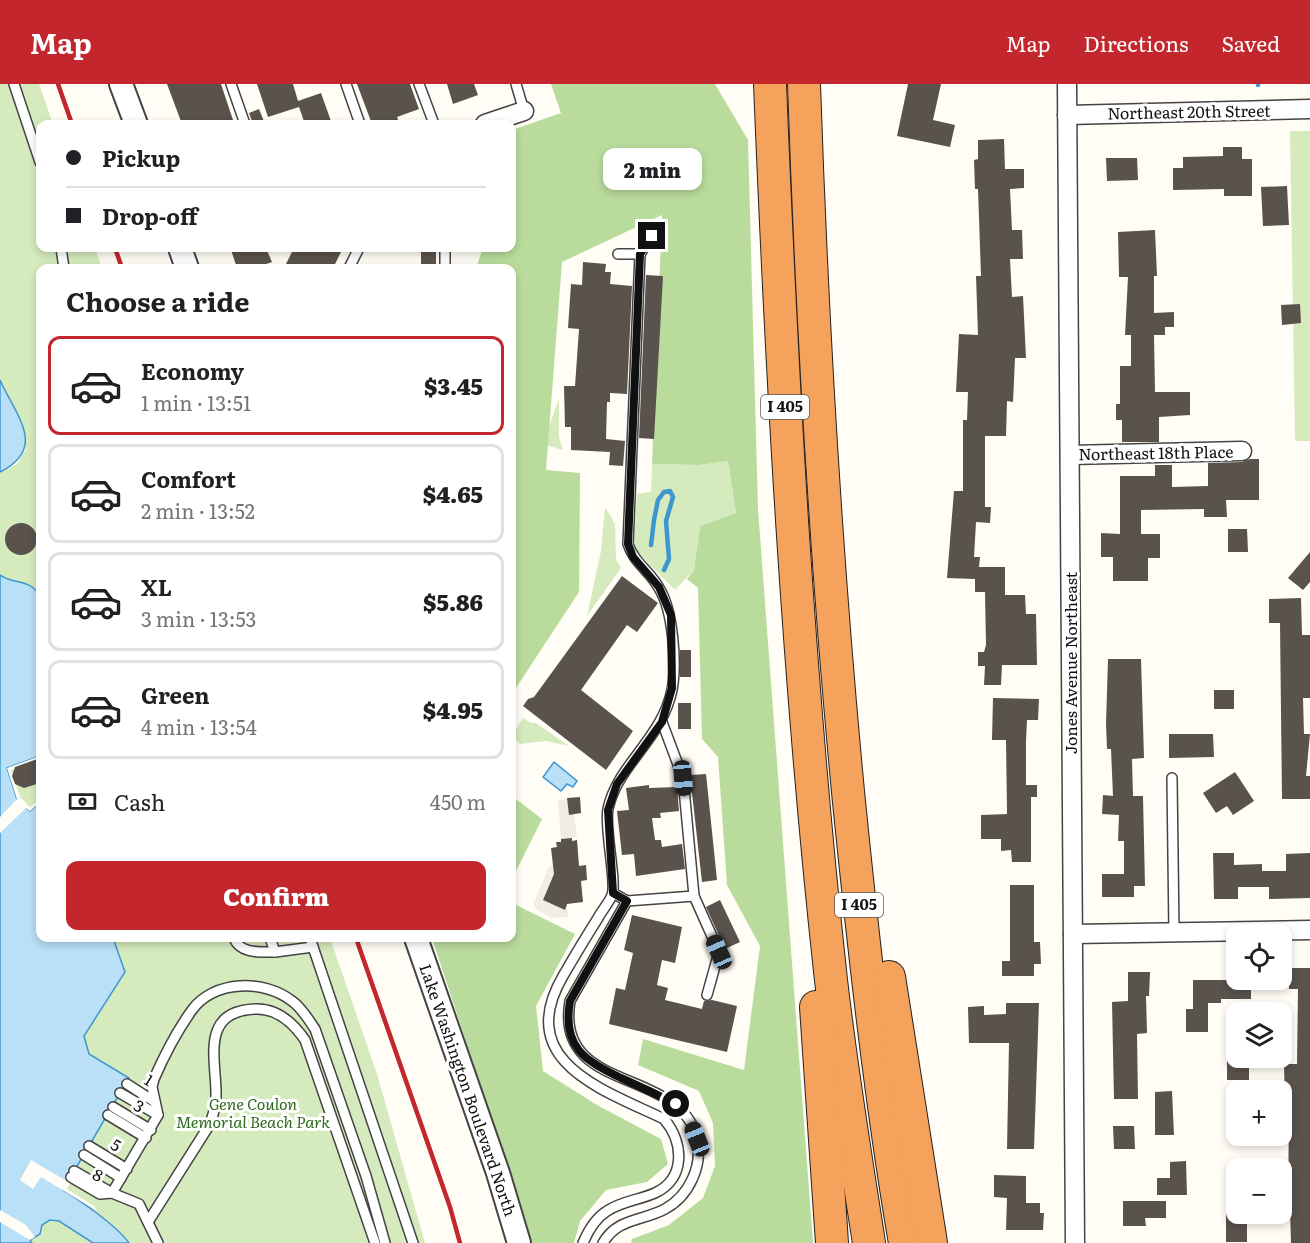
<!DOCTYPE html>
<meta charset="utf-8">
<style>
body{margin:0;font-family:Literata,serif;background:#f2f2f2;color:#202124;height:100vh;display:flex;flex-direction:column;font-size:22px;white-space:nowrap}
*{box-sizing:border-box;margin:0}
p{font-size:20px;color:#757577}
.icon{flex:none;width:33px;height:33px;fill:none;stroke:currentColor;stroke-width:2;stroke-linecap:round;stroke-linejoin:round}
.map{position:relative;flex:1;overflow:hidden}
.drawer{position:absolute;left:36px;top:180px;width:480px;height:678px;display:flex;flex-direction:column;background:#fff;border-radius:12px;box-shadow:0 3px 9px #0003}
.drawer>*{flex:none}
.hud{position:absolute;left:36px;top:36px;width:480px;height:132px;border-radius:12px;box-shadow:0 3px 9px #0003;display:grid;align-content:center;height:132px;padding:0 30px;background:#fff}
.tools{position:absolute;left:1226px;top:840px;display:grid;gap:12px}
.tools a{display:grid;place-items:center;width:66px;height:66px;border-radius:12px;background:#fff;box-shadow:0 3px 9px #0003;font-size:30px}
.end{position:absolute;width:27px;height:27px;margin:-14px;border:8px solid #111;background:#fff;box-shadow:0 0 0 3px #fff}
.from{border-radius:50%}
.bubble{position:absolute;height:42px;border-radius:12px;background:#fff;box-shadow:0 3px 9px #0003;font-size:20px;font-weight:800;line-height:42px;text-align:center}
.car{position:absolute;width:18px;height:36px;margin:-18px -9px;border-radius:8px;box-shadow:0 0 4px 2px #0007;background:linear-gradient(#222 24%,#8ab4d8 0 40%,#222 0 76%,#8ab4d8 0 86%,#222 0)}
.hud b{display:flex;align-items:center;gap:21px;height:57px;font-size:22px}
.hud b+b{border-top:2px solid #e0e0e0}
.hud i{width:15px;height:15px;background:#202124}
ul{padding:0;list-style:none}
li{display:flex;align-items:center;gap:18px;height:99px;margin:0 12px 9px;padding:0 18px;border:3px solid #e0e0e0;border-radius:12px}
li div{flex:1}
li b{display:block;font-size:22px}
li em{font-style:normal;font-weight:800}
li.current{border-color:#c4262e}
li>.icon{width:54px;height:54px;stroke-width:1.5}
h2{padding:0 30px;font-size:27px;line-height:72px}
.pay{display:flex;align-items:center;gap:15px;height:66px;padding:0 30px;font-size:22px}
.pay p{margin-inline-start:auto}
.button{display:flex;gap:12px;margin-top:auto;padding:12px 30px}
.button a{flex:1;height:69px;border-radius:12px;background:#c4262e;color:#fff;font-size:24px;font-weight:800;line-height:69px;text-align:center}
header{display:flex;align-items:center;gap:36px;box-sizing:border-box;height:84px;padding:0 30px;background:#c4262e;color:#fff}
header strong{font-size:28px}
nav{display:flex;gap:33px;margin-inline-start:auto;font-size:21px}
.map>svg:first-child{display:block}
.green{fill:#d5ebbd}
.forest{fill:#b9dc9c}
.plaza{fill:#f1ede2}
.water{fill:#b9e0f7;stroke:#3f96cf;stroke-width:1.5}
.pier{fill:#fffdf5}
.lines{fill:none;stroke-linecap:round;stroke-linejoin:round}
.stream{stroke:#3f96cf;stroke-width:4.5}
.building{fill:#5a524d}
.service-casing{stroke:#444;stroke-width:12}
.minor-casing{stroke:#444;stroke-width:21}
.tertiary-casing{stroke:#444;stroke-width:26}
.motorway-casing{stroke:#222;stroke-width:34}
.service{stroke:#fff;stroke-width:9}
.minor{stroke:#fff;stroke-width:18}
.tertiary{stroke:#fff;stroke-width:22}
.motorway{stroke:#f5a25d;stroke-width:32}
.rail{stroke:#c4262e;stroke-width:4.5}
.route{stroke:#111;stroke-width:8}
.labels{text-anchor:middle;stroke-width:6;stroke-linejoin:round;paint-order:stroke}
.shield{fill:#fff;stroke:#585858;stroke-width:1.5}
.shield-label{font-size:15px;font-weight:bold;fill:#111}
.street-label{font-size:16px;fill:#111;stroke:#fff}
.park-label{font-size:16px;font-style:italic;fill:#2f6b1f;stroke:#fff}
</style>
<header>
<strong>Map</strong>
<nav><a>Map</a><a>Directions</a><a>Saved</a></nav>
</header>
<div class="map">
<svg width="1310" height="1159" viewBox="0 0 1310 1159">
<rect width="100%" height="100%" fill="#fffdf5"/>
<g class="green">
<path d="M0,0H39L53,40H40V164H95L102,184H40V513C31,494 15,501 0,491V388L17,380L26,365L20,335L0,296Z"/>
<path d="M1290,47H1310V357H1295Z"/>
<path d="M559,315V353L563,366L546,361L548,345Z"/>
<path d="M728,377L736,429L700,442L694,486L675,506L637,468L634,457L637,410L651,408L652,380L699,381Z"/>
<path d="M605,423L615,440L616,475L621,484L587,532L601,467Z"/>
<path d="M523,634L531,639H536L569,662L546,657L520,660L512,652Z"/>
<path d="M40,672V718L30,727L17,715L7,684Z"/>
<path d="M113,854H330L377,990L425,1159H129C117,1142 81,1117 63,1106L129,994L89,970L84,952L125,888Z"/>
<path d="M50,1136L59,1137L93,1159H32L30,1156L40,1150L42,1141Z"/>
</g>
<g class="forest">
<path d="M551,0H715L748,56L758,425L813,1159H631L632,1155L669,1141L703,1114L715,1082L713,1039L699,1007L638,981L643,955L744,986L760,862L727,801L718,673L702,655L698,504L687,495L694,486L700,442L736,429L728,377L699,381L652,380L662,131L562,178L546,386L580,389L579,508L512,610V184H476L483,164H512V46L561,29Z"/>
<path d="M512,712L542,735L512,795Z"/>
<path d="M512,819L575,850L536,922L543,987L597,1021L661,1055L668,1080L647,1098L606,1106L580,1137L574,1159H532L432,854H512Z"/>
</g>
<g class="plaza">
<path d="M567,715L574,730L577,753L561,755L558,716Z"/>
<path d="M553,781L555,797L551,796L543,816L564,826L567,820L568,833L551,834L537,826L533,820L549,783Z"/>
</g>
<g class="water">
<path d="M0,296C16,332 48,364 0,388Z"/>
<path d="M0,491C15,501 31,494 40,513V672L7,684L17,715L30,727L40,718V854H113L125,888L84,952L89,970L129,994L63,1106C80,1116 118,1143 129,1159H93L59,1137L50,1136L42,1141L40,1150L30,1156L32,1159H0Z"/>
<path d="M554,678L577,697L573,703L567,700L561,707L543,693Z"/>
</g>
<g class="pier">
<path d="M40,672V676L11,686L20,713L30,723L40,715V718L30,727L26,724L0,749V733L17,715L7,684Z"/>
<path d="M31,1076L70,1099L67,1105L94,1122L97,1127L41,1093L33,1105L20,1096Z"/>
<path d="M0,1126L26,1141L35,1153L30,1156L0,1138Z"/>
</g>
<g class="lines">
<g class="stream">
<path d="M1258,0V1"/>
<path d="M651,461L654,436L658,416L664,408L670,407L673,413L666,437L669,475L664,486"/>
</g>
</g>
<g class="building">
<path d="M167,0H221L233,36L219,40H182Z"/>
<path d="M257,0H293L298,17L321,9L332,40H305L299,23L268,33Z"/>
<path d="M357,0H410L419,25L397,33L399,38L392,40H372Z"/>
<path d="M447,0H474L478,11L453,20Z"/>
<path d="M908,0H941L933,36L955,41L950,63L897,52Z"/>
<path d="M259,25L265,40H253L249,29Z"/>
<path d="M1004,55L1005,85H1024V104L1010,105L1012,146H1022L1023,175H1010L1012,213L1023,212L1026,274H1015L1013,318L1007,317L1006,352H985V423H991L990,439L976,438L974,473H980L979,483H1005V511H1025L1026,530H1036L1037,581H1002L1001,601H984L985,582H978V568H984L986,561L985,508H975V495L947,494L954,407H963V336H967L968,308H956L959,250L978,251L976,192H981L978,105H975L974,76L978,75V56Z"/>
<path d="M1223,63H1242V75H1252V112H1224V105L1173,106V84H1183V73L1223,72Z"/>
<path d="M1106,74H1137L1138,96L1107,97Z"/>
<path d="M1287,102L1289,141L1263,142L1261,103Z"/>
<path d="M1155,146L1157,192H1154V229L1174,228V243H1165V251H1154L1155,308H1190V331L1159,333V358H1122V336H1116V320H1120V282H1131V251H1125L1128,193H1119L1118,148Z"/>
<path d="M238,164H266L272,178L255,184H237L231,166Z"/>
<path d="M294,164H343L333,184H284Z"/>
<rect x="421" y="164" width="15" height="20"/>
<path d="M583,178L606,180L605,188H611L610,200L632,202L627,310L610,309V318H607L606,355L625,357L623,382L609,381L610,368L571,366V343H565L564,302H575L579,245L568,244L571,200L582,201Z"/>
<path d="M646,191L663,192L654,355L639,354Z"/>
<path d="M1300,220L1301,239L1282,241L1281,221Z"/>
<path d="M1250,375H1259V416H1226L1227,433H1204V425L1141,426V450H1160V474H1148V497H1113V473H1101V449L1120,450V392H1155V381H1172V403L1208,402V379L1242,378Z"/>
<circle cx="21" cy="455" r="16"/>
<path d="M1228,445H1247L1248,468H1228Z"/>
<path d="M1310,468V498L1303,506L1288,494Z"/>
<path d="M622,492L658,519L637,548L627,541L581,606L633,647L606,686L523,622L528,615L534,613Z"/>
<path d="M1301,514L1302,551H1310V614H1303L1304,650H1310L1306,692H1310V715H1282L1280,539H1269V515Z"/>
<rect x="680" y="566" width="11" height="27"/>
<path d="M1108,575H1141L1144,674L1132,675L1133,712H1143L1145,802H1134V813H1102V790H1124V757H1118L1119,731L1102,730L1103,711L1113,712L1111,665H1107L1106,640Z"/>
<rect x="1214" y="606" width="20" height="19"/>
<path d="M993,614L1039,615L1038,636H1027L1026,657V701H1037V713H1031V778H1012L1011,766L1001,767V755H981V731L1007,730L1006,656H992Z"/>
<rect x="678" y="619" width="13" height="26"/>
<path d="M1169,650H1213L1214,673L1169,674Z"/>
<path d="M40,674V699L24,704L15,700L12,692L15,683Z"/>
<path d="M1235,688L1254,717L1233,731L1227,722L1216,729L1203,709Z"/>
<path d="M706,690L717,796L702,798L690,691Z"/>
<path d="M649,701V704L677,703L679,727L660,729L661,734H652L655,756H661L662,763L682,760L685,785L636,792L634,770L622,771L617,727L629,726L626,704Z"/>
<path d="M580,713L581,729L569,731L567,714Z"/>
<path d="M572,754V757L577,756L579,782L586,781L587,796L581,797L583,818L567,820L565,826L543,816L554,790L551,764L557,763L556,758H561V755Z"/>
<path d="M1213,769H1234V781L1262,780V787H1286V770L1310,769V814L1269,815V803H1238V815H1214Z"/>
<path d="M1010,801H1034V858H1040L1041,880H1034V892H1002V877H1010Z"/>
<path d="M720,816L740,858L725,865L706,823Z"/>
<path d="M632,831L682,843L675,879L662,876L657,901L668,904L665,916L702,925L704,917L712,916L737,922L727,968L609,940L616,904L625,906L633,869L624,866Z"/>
<path d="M1289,884H1310V1159H1291L1290,1126H1288L1289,1022H1285L1284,980H1297L1298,905H1289Z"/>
<path d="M1128,888H1150L1149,912H1146L1147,949L1137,950L1138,1015H1114L1112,918L1128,917Z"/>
<path d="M1193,896H1251V915H1221V919H1208V948H1186V925H1193Z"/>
<path d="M1006,919H1039L1034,1065H1007L1009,959H969L968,923L984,922V931L1006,930Z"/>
<rect x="1227" y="974" width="22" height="22"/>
<path d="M1172,1007L1174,1051H1155V1008Z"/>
<path d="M1113,1042H1134L1135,1065H1114Z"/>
<path d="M1186,1077L1187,1111H1157V1094H1170V1078Z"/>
<path d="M994,1091L1026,1092V1119H1040V1129H1044L1043,1146H1006L1007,1114L994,1113Z"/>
<path d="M1123,1117H1166V1134H1145L1146,1142H1123Z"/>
<rect x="1226" y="1130" width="21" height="28"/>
</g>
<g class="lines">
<g class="service-casing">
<g id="service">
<path d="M14,0L40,78"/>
<path d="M231,0L245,40"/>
<path d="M346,0L360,40"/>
<path d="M419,0L434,40"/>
<path d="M516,0L524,27"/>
<path d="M61,164L64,184"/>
<path d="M445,164V184"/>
<path d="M618,170H640L652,152"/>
<path d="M349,184L359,164"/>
<path d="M662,638L683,694L694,812L719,868L707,911"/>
<path d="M1172,694L1174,849"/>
<path d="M613,809L627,817L694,812"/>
<path d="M234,854C240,870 260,868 275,868L270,854"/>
<path d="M310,854L413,1159"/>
<path d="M275,868L313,863"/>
<path d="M127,1000L155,1018"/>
<path d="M120,1009L158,1031"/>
<path d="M113,1023L151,1046"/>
<path d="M108,1031L146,1054"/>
<path d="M89,1062L127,1085"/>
<path d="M84,1071L121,1094"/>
<path d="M74,1087L112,1109"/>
<path d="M71,1093L100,1110L112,1109"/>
<path d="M148,1138L210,1040C213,1031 216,1023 216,1013C217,977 198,926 257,925C278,925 294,940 305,956L375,1159"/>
<path d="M158,1159L139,1120L112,1109L158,1031L152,1003L154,995C164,972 177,947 192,926C214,896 264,895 292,917C302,924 308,935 315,945L366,1092L385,1159"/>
<path d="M583,1159C588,1147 596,1134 607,1127C622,1117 639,1116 655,1109C686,1095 684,1058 664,1035C604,1006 513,978 563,892C574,873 586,853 598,834C602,826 609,819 612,811C617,799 604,743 608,725C617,681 662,655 672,606C677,579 673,526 659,504C650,487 634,479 628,460L640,170"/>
<path d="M603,1159C617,1134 643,1137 665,1125C689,1112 703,1082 697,1055C681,982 554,1011 570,917L627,817"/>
</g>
</g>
<g class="minor-casing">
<g id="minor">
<path d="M1067,0L1075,1159"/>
<path d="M1067,31L1310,25"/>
<path d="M485,40L524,27"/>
<path d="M1070,371L1242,367"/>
<path d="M1073,850L1310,846"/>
</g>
</g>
<g class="tertiary-casing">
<g id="tertiary">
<path d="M121,0L136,40"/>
<path d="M180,164L187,184"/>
<path d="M416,854L498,1089L519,1159"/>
</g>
</g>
<g class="motorway-casing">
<g id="motorway">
<path d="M770,0C782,296 798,592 830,887C840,978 855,1069 869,1159"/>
<path d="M804,0C812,240 826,479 849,718C864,865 880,1013 905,1159"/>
<path d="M889,893L931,1159"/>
<path d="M816,923L832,1159"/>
</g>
</g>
<use href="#service" class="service"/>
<use href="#minor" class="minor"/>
<use href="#tertiary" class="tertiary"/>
<use href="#motorway" class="motorway"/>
<g class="rail">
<path d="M58,0L72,40"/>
<path d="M115,164L122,184"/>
<path d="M356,854L450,1123L460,1159"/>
</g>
</g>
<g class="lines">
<path class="route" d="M652,152L640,170L628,460L633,473L659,503L671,531L672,604L662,638L617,700L608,726L613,809L627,817L570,917C562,963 584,976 621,994C639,1002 658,1011 676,1020"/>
</g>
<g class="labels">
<g class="shield">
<rect x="761" y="311" width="48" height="24" rx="4.5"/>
<rect x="835" y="809" width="48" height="24" rx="4.5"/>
</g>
<g class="shield-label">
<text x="785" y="328">I 405</text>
<text x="859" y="826">I 405</text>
</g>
<g class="street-label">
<text transform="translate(1189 28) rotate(-1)" y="6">Northeast 20th Street</text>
<text transform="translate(1156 369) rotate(-1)" y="6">Northeast 18th Place</text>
<text transform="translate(1071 579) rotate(-90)" y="6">Jones Avenue Northeast</text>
<text transform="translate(149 996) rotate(33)" y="6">1</text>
<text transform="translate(468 1006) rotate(71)" y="6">Lake Washington Boulevard North</text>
<text transform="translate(139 1022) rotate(30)" y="6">3</text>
<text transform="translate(116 1061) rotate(31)" y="6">5</text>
<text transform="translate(98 1091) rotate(28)" y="6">8</text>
</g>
<g class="park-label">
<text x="253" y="1026">Gene Coulon<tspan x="253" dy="18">Memorial Beach Park</tspan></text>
</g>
</g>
</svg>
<div class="tools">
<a><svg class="icon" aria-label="locate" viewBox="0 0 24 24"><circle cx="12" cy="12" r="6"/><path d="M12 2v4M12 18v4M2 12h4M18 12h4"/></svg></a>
<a><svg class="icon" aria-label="layers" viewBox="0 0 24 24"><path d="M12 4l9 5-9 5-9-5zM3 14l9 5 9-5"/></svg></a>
<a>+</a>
<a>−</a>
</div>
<i class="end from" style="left:676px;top:1020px"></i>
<i class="end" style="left:652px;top:152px"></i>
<div class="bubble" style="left:603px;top:64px;width:99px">2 min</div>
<i class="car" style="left:683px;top:694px;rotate:175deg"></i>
<i class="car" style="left:719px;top:868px;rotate:336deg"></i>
<i class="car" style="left:697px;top:1055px;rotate:338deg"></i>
<div class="hud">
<b><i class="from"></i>Pickup</b>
<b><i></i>Drop-off</b>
</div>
<section class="drawer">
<h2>Choose a ride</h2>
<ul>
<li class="current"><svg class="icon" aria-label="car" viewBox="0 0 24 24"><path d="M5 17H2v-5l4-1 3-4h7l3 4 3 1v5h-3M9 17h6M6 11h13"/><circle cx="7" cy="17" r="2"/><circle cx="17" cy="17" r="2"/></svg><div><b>Economy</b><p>1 min · 13:51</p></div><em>$3.45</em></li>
<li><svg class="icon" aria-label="car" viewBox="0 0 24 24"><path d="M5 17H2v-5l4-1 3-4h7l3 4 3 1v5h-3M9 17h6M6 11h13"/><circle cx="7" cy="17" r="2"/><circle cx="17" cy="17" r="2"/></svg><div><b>Comfort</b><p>2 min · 13:52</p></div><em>$4.65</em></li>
<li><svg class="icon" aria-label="car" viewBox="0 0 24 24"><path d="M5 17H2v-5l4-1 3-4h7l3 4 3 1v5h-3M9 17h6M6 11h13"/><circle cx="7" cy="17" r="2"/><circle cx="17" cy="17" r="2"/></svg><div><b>XL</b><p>3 min · 13:53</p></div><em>$5.86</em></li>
<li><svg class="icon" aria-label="car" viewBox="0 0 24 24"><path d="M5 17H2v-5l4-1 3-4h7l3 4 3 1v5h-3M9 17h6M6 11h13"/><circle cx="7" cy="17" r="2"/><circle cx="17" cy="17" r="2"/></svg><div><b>Green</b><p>4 min · 13:54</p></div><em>$4.95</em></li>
</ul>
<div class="pay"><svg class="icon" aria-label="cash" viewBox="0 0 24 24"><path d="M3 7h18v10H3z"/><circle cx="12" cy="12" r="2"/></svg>Cash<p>450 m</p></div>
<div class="button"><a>Confirm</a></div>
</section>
</div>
